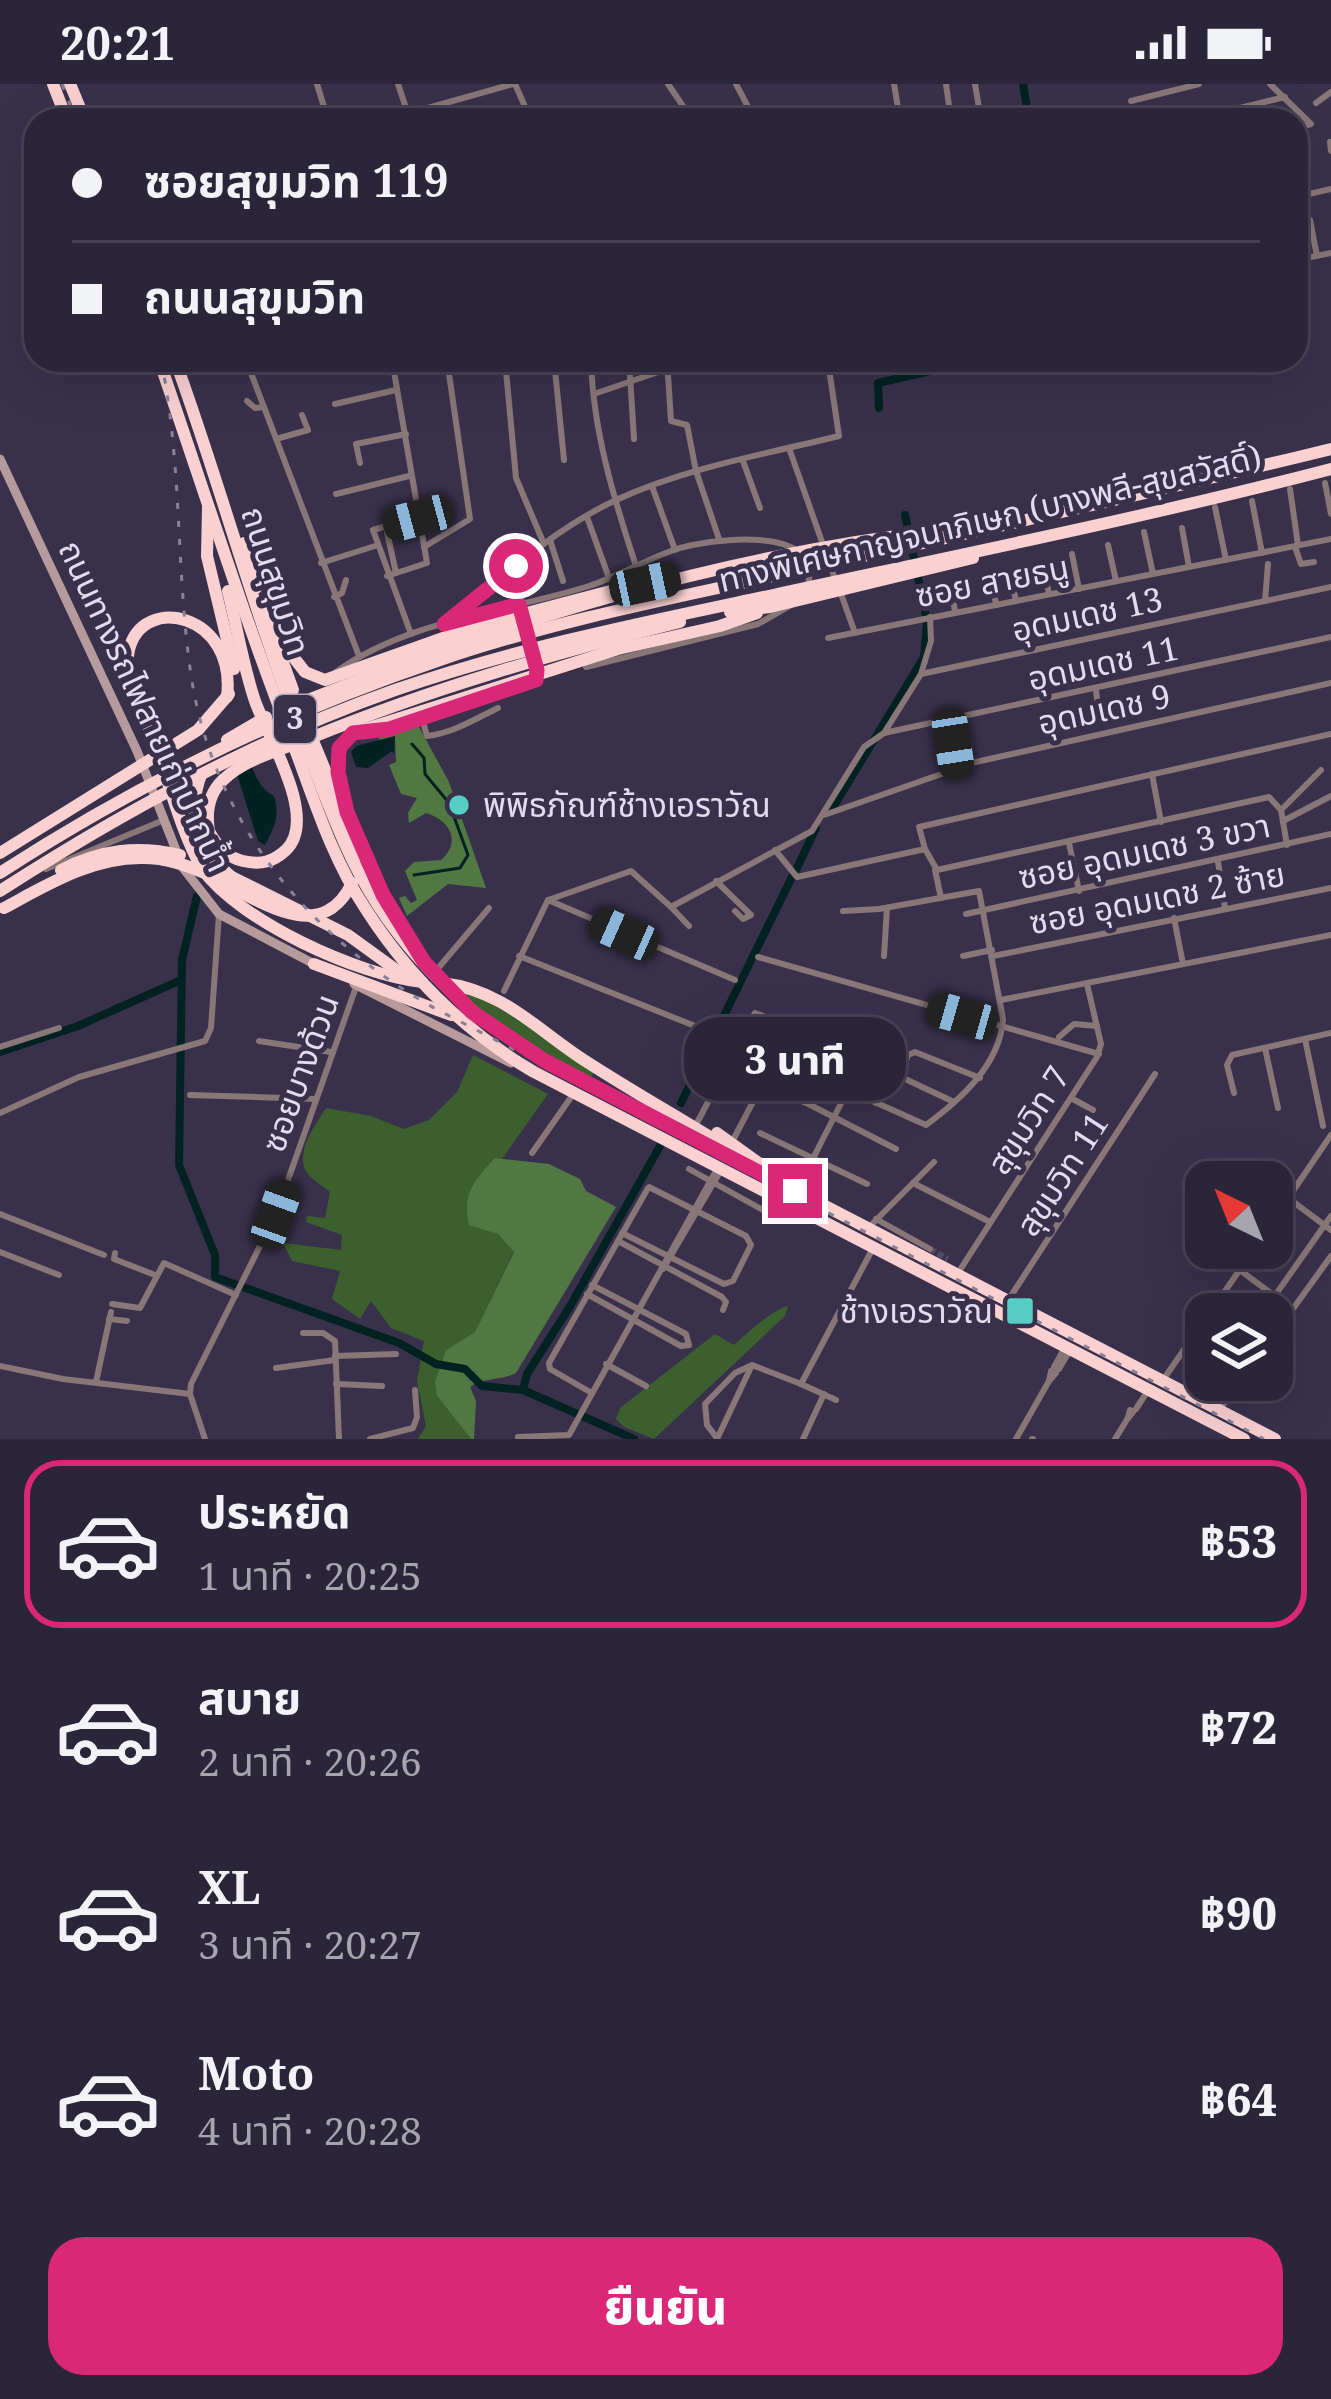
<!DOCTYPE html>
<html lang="th">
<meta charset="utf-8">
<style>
body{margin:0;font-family:"Noto Serif","Noto Sans Thai",serif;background:#373144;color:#f1f3f6;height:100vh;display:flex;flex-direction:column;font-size:45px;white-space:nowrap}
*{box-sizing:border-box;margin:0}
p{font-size:39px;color:#a6a5ae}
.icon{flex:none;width:66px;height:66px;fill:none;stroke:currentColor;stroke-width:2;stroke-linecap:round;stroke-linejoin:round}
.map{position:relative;height:1355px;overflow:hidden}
.side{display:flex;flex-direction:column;background:#2b2539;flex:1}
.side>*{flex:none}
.hud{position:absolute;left:24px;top:24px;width:1284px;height:264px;border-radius:36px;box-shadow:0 12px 48px #0002,0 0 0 3px #474253;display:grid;align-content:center;height:264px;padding:0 48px;background:#2b2539}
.needle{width:78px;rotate:317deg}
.controls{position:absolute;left:1185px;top:1077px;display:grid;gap:24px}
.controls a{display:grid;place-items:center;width:108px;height:108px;border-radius:24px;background:#2b2539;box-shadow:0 12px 48px #0002,0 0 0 3px #474253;font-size:60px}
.end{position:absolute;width:54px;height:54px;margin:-27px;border:15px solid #db2777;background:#fff;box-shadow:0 0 0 6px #fff}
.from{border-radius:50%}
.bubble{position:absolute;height:84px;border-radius:36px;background:#2b2539;box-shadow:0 12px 48px #0002,0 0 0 3px #474253;font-size:39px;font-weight:800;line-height:84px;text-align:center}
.car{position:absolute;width:36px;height:72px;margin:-36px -18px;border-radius:15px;box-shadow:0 0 9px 3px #0007;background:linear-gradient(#222 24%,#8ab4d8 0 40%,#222 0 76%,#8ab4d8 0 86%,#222 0)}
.hud b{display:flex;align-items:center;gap:42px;height:114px;font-size:45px}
.hud b+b{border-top:3px solid #474253}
.hud i{width:30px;height:30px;background:#f1f3f6}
ul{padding:21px 0 0;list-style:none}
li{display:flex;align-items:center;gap:36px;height:168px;margin:0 24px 18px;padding:0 24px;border:6px solid transparent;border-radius:36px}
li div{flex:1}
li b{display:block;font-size:45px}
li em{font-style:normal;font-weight:800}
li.selected{border-color:#db2777}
li>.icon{width:108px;height:108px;stroke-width:1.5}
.button{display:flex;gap:24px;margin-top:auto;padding:24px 48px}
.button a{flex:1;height:138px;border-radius:36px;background:#db2777;color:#fff;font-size:48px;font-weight:800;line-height:138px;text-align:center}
.status{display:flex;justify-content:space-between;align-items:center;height:84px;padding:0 60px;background:#2b2539;direction:ltr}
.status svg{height:33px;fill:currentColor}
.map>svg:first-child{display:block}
.green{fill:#3c5f2e}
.forest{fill:#517842}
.water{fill:#022222}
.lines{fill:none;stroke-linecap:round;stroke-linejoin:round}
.stream{stroke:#022222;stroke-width:3}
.canal{stroke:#022222;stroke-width:8}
.street-tunnel{stroke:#524b64;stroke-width:6;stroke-dasharray:6 3;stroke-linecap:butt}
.street{stroke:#897778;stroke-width:6}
.secondary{stroke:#b79b9c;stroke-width:9}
.highway{stroke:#fad0d1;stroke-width:12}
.rail{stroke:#888299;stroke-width:3;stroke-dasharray:6 12;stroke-linecap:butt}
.route{stroke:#db2777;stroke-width:15}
.poi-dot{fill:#56cec3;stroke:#39314c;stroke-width:4.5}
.labels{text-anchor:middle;stroke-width:10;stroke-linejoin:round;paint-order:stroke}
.shield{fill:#39314c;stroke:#afa9bd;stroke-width:3}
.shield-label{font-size:30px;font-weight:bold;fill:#e1dcee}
.street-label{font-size:33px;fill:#e1dcee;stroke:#39314c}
.poi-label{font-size:33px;fill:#e1dcee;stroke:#39314c;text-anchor:start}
</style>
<div class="status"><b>20:21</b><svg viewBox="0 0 49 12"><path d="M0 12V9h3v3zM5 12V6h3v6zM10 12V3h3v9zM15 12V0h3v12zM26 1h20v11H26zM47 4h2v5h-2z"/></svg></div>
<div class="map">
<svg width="1331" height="1355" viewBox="0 0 1331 1355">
<rect width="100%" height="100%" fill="#39314c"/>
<g class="green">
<path d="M464,902L478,906L596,984L588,999L545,977L459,914Z"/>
<path d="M473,971L548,1010L502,1075L495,1074L498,1150L514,1167L475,1248L446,1266L437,1312L471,1355H418L426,1342L417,1297L424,1257L391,1244L371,1217L360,1235L332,1215L340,1187L292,1177L283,1159L341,1166L342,1151L306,1138L307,1132L325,1134L330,1108C324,1103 311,1095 307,1089C294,1068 316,1040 326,1024L371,1032L404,1045L429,1036L457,1008Z"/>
<path d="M788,1222L785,1232L654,1355L624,1343L616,1335L620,1324L715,1250L734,1261C747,1249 772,1226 788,1222Z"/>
</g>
<g class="forest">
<path d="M418,641L449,698L486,804L448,800L407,832L399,814L405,812L411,819L417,816L405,787L414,778L441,776C462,758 450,736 426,729L409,739L408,729L417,714L401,710L389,681L396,678L395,652L381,658L378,653Z"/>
<path d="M495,1074L549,1080L580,1095L586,1107L616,1123L516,1289C501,1297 484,1293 470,1303L476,1317L474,1355H471L437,1312L435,1298L446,1266L475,1248L514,1168L498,1150L469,1141C462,1108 474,1098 495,1074Z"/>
</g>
<g class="water">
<path d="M395,652L394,670L392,667L368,684L356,683L351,668L356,662Z"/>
<path d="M244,663C253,681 255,702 274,712C280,732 275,742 265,761L258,757L230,668Z"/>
</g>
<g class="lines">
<path class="stream" d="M412,660L424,674L425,690L449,719L468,771L460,784L414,791"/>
<g class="canal">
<path d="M1023,0L1029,36"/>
<path d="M879,324L878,299L978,276"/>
<path d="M905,431L926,532"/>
<path d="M823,731L834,722L924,573L927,539"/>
<path d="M796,786L816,744"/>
<path d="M197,812L182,876L179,1081L215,1171V1193L399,1259L436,1280L465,1285L482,1302L523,1306L634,1355"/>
<path d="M0,968L78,942L181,896"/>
<path d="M681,1019L793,791"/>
<path d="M523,1306L527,1290L569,1224L660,1062"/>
</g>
<path class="street-tunnel" d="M930,1165L948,1175"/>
<g class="street">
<path d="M317,0L328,36"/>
<path d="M398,0L410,36"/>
<path d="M515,0L531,36"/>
<path d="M668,0L689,31"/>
<path d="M736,0L755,36"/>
<path d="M894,0L900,36"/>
<path d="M946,0L951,36"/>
<path d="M975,0L981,36"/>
<path d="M1270,0L1311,40L1296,44"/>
<path d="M1131,17L1199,0"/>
<path d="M1316,19L1331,8"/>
<path d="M385,36L513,0"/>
<path d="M1191,36L1285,13"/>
<path d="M1330,58L1331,67"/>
<path d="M1296,94L1300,112"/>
<path d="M1296,113L1331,105"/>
<path d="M1310,136L1317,172"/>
<path d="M1296,176L1331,169"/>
<path d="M246,276L359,572"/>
<path d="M505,276L516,394L544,460"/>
<path d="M554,276L564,376"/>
<path d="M591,276C593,347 614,415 636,482"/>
<path d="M629,276L634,355"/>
<path d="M667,276L671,337L687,341L696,387L719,455"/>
<path d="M327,277L330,276"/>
<path d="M594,310L693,276"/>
<path d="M247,317L255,324L264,323"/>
<path d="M335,320L396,306"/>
<path d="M276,355L308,346L302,331"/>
<path d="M789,364L835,495"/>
<path d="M743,377L760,424"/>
<path d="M360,379L356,360L406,350"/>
<path d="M1325,399L1331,430"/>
<path d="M652,402L675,466"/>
<path d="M1290,405L1298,461"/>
<path d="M336,410L409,392"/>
<path d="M1252,417L1262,469"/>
<path d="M1215,423L1226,476"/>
<path d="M587,433L609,494"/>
<path d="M1182,444L1189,483"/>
<path d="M387,448L396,489"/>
<path d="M1144,448L1153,490"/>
<path d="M550,456L563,497"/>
<path d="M1108,461L1116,497"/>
<path d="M424,463L470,435L447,276"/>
<path d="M1295,463L1301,480L1314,478"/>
<path d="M1072,470L1079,505"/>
<path d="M321,479L375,462"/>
<path d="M1044,485L1049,510"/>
<path d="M387,492L427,479L392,276"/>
<path d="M1011,494L1016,517"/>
<path d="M992,499L996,520"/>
<path d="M840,507L855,549"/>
<path d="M952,507L955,528"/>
<path d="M334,513L342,509L346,496"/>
<path d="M1265,517L1268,480"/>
<path d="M450,536C502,493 554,445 616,416C686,384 765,370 839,352L828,278L834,276"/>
<path d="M411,550L373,446L418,433"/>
<path d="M828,554L1331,455"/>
<path d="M586,583L758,540L793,520"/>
<path d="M336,588C408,536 506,528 589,502C618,493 644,476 674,466C706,455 824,439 808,500"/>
<path d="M921,590L931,557L930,533"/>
<path d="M1096,606L1098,624"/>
<path d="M422,634L427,652C453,649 475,635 498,624"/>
<path d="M950,636L957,684"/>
<path d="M375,647L443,627"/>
<path d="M884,649L1331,553"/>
<path d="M1152,690L1161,738"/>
<path d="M1281,726L1321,686"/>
<path d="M824,731L976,678L1331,599"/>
<path d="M1283,737L1331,712"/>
<path d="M1069,759L1079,807"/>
<path d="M925,765L919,743L1331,650"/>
<path d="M775,766L797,793L925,765L937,786L1269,713L1281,726L1287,761"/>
<path d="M1218,778L1225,824"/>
<path d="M46,785L164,736"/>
<path d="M935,786L941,814"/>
<path d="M716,797L751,831L743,835L735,827"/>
<path d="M548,816L735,896"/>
<path d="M671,823L689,842"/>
<path d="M843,827L879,825L979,807L1003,935C1000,981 960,1016 926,1041L848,1006"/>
<path d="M966,830L1331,750"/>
<path d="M1174,834L1183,880"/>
<path d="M519,872L700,944"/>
<path d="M884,872L887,824"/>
<path d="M963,872L992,866"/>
<path d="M993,872L1331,804"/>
<path d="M758,873L1099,970"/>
<path d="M434,889L489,824"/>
<path d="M504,907L548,816L631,787L671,823L812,747L864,663L884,649L921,590L1331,503"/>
<path d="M1001,916L1331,851"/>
<path d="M1059,953L1074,940L1097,942"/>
<path d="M1305,955L1323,1042"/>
<path d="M259,957L331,968"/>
<path d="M0,963L59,944"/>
<path d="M1265,964L1278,1024"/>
<path d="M820,986L849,1002"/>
<path d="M900,993L908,971L915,968L980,994"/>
<path d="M783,1007L896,1065"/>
<path d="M1234,1009L1227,981L1232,971L1331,949"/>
<path d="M190,1011L315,1015"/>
<path d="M1071,1014L1093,1026"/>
<path d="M804,1018L833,961L952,1017"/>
<path d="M876,1019L890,990"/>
<path d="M0,1029L79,993L205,957L211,944L219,830"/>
<path d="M698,1037L755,929L792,943L732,1058"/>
<path d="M760,1049L867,1100"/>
<path d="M532,1069L574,1009"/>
<path d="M689,1085L772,1131"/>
<path d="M913,1099L990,1138"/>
<path d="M1272,1102L1331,1146"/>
<path d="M797,1106L863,976"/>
<path d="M0,1130L104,1171"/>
<path d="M876,1135L930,1165"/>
<path d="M1272,1138L1331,1051"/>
<path d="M870,1142L934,1078"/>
<path d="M618,1157L722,1213L726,1218L723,1226"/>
<path d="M0,1168L59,1191"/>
<path d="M115,1169L114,1175L155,1191"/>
<path d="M1221,1172L1292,1225"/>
<path d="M663,1185L720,1088"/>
<path d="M958,1189L1097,973L1101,960L1087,900"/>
<path d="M587,1210L681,1262L689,1261L686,1250L592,1201"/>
<path d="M1009,1215L1155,990"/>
<path d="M112,1220L140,1224L164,1179L236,1211"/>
<path d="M1209,1230L1255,1164"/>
<path d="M1262,1230L1331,1132"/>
<path d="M109,1235L127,1237"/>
<path d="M303,1249H323L335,1257L339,1355"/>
<path d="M1272,1254L1331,1172"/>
<path d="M1184,1265L1206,1276"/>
<path d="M335,1272L396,1270"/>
<path d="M606,1280L646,1302"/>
<path d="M0,1282L63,1295L190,1310"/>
<path d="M1054,1283L1064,1265"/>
<path d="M276,1284L335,1276"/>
<path d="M1059,1285L1069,1268"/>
<path d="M1051,1287L1049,1297L1056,1289"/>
<path d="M1163,1296L1206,1234"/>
<path d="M96,1298L111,1228"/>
<path d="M336,1300L382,1302"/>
<path d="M801,1300L836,1316"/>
<path d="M590,1308L550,1285L549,1279L648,1104L649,1103L746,1152L751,1161L733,1197L724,1200L622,1149"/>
<path d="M1136,1325L1147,1308"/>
<path d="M1130,1326L1128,1334L1133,1328"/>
<path d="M1219,1326L1243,1296"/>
<path d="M518,1353L569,1351L717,1085"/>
<path d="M717,1354L707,1341L705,1320L735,1289L750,1282"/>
<path d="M205,1355L190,1310L191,1300L276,1130L356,903"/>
<path d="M370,1355L413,1344L417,1333L415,1306"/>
<path d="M717,1355L752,1281L801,1300L872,1166"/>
<path d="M803,1355L824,1310"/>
<path d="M1016,1355L1049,1297"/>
<path d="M1032,1355H1033"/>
<path d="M1115,1355L1128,1334"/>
</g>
<g class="secondary">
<path d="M0,375L137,667L183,784L219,830L318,882"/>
<path d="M354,900L511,979"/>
</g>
<g class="highway">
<path d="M53,0L67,36"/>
<path d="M70,0L85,36"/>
<path d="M159,276C204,406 245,537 295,665C315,719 333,776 365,824C409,893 464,947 534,988L1244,1355"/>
<path d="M175,276C220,399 253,526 301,648C317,691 332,734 352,775C393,860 465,931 545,977L1275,1355"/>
<path d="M208,423L207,472L234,585"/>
<path d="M244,459L256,504"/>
<path d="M228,507C237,543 243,582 255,617C268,654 319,734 286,766C273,778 261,781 243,777C226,773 217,762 209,747C206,728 208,710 223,696C246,674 284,665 313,653C433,604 555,569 680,538"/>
<path d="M263,523L293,606"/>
<path d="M730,528L770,523L973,474"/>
<path d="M284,561L305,588L325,596L477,542L618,505"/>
<path d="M227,613C237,529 142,509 129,566C127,575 127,585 129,594C134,615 146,634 153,655C169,698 180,745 202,785C241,838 358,891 422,898"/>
<path d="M285,625C500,539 722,470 952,445"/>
<path d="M309,647L351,749L356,774"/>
<path d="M227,656L266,633"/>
<path d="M201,691C185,734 200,768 234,795"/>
<path d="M346,721C339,694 328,669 353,649L618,565L720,542L757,529"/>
<path d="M360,758L391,827"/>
<path d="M0,769L198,646L229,610"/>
<path d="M61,786C100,766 137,761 180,771"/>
<path d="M0,789C137,700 285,628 440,576C554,537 674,514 792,488C972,448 1152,409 1331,365"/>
<path d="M232,793L348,851L406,893"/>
<path d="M0,807C124,727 256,655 395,606C519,563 646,538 773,511C959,471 1147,433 1331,385"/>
<path d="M4,824C47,801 92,773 143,774C166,774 186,781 207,790C252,811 319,867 352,799"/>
<path d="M314,880L451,931"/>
<path d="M442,899C504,906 538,947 587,978C632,1007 678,1033 723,1061"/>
<path d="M717,1049L774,1090"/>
</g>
<g class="rail">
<path d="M62,0L76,36"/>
<path d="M161,276C182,378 176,482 190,584C210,734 307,853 436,925L1264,1355"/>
</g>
</g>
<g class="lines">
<path class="route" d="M516,482L444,540L519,520L537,586L536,596L389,645L353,649L339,664L338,688L347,728L383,811L424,878L472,928L545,977L795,1107"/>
</g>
<g class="poi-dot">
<circle cx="459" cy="721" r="12"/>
<rect x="1005" y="1212" width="30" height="30" rx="6"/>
</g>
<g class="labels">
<rect class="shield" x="274" y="611" width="42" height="48" rx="9"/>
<g class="shield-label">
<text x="295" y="645">3</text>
</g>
<g class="street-label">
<text transform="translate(990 434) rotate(-13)" y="12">ทางพิเศษกาญจนาภิเษก (บางพลี-สุขสวัสดิ์)</text>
<text transform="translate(276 497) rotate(72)" y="12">ถนนสุขุมวิท</text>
<text transform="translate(992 497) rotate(-11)" y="12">ซอย สายธนู</text>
<text transform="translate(1087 530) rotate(-12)" y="12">อุดมเดช 13</text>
<text transform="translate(1103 579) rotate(-12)" y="12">อุดมเดช 11</text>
<text transform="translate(145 622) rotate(65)" y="12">ถนนทางรถไฟสายเก่าปากน้ำ</text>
<text transform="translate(1104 625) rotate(-12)" y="12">อุดมเดช 9</text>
<text transform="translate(1144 767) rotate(-12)" y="12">ซอย อุดมเดช 3 ขวา</text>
<text transform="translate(1157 814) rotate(-11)" y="12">ซอย อุดมเดช 2 ซ้าย</text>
<text transform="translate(300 989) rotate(-70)" y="12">ซอยบางด้วน</text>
<text transform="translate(1028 1036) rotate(-57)" y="12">สุขุมวิท 7</text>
<text transform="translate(1062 1090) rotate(-57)" y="12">สุขุมวิท 11</text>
</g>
<g class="poi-label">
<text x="483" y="733">พิพิธภัณฑ์ช้างเอราวัณ</text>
<text x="993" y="1239" text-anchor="end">ช้างเอราวัณ</text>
</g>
</g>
</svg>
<div class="controls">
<a><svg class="needle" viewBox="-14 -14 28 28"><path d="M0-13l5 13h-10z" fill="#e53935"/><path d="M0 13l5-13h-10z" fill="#a6a5ae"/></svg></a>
<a><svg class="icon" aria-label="layers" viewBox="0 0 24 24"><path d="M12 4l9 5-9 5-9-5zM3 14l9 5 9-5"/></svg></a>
</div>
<i class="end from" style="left:516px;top:482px"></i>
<i class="end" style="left:795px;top:1107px"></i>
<div class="bubble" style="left:684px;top:933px;width:222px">3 นาที</div>
<i class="car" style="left:418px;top:434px;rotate:255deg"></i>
<i class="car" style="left:645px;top:500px;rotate:78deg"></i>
<i class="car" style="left:953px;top:660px;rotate:171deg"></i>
<i class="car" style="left:624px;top:850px;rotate:294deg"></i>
<i class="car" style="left:962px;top:932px;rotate:286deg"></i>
<i class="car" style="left:276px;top:1130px;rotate:20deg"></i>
<div class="hud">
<b><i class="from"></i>ซอยสุขุมวิท 119</b>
<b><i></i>ถนนสุขุมวิท</b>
</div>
</div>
<section class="side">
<ul>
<li class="selected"><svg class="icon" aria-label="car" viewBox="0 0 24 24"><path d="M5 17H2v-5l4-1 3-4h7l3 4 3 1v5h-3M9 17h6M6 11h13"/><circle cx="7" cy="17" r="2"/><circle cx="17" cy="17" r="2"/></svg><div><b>ประหยัด</b><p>1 นาที · 20:25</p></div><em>฿53</em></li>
<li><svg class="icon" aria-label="car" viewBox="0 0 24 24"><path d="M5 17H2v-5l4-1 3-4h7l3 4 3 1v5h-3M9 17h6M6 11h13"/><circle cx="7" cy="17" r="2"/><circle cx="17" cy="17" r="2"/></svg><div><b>สบาย</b><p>2 นาที · 20:26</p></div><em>฿72</em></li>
<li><svg class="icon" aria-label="car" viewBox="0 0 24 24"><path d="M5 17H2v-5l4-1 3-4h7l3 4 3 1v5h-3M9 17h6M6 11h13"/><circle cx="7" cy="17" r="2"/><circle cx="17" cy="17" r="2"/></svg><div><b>XL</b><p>3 นาที · 20:27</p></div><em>฿90</em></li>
<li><svg class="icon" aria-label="car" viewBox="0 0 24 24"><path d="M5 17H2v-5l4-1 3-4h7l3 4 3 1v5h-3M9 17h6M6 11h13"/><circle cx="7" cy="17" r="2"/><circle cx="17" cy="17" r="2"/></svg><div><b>Moto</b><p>4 นาที · 20:28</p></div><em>฿64</em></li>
</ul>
<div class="button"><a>ยืนยัน</a></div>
</section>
